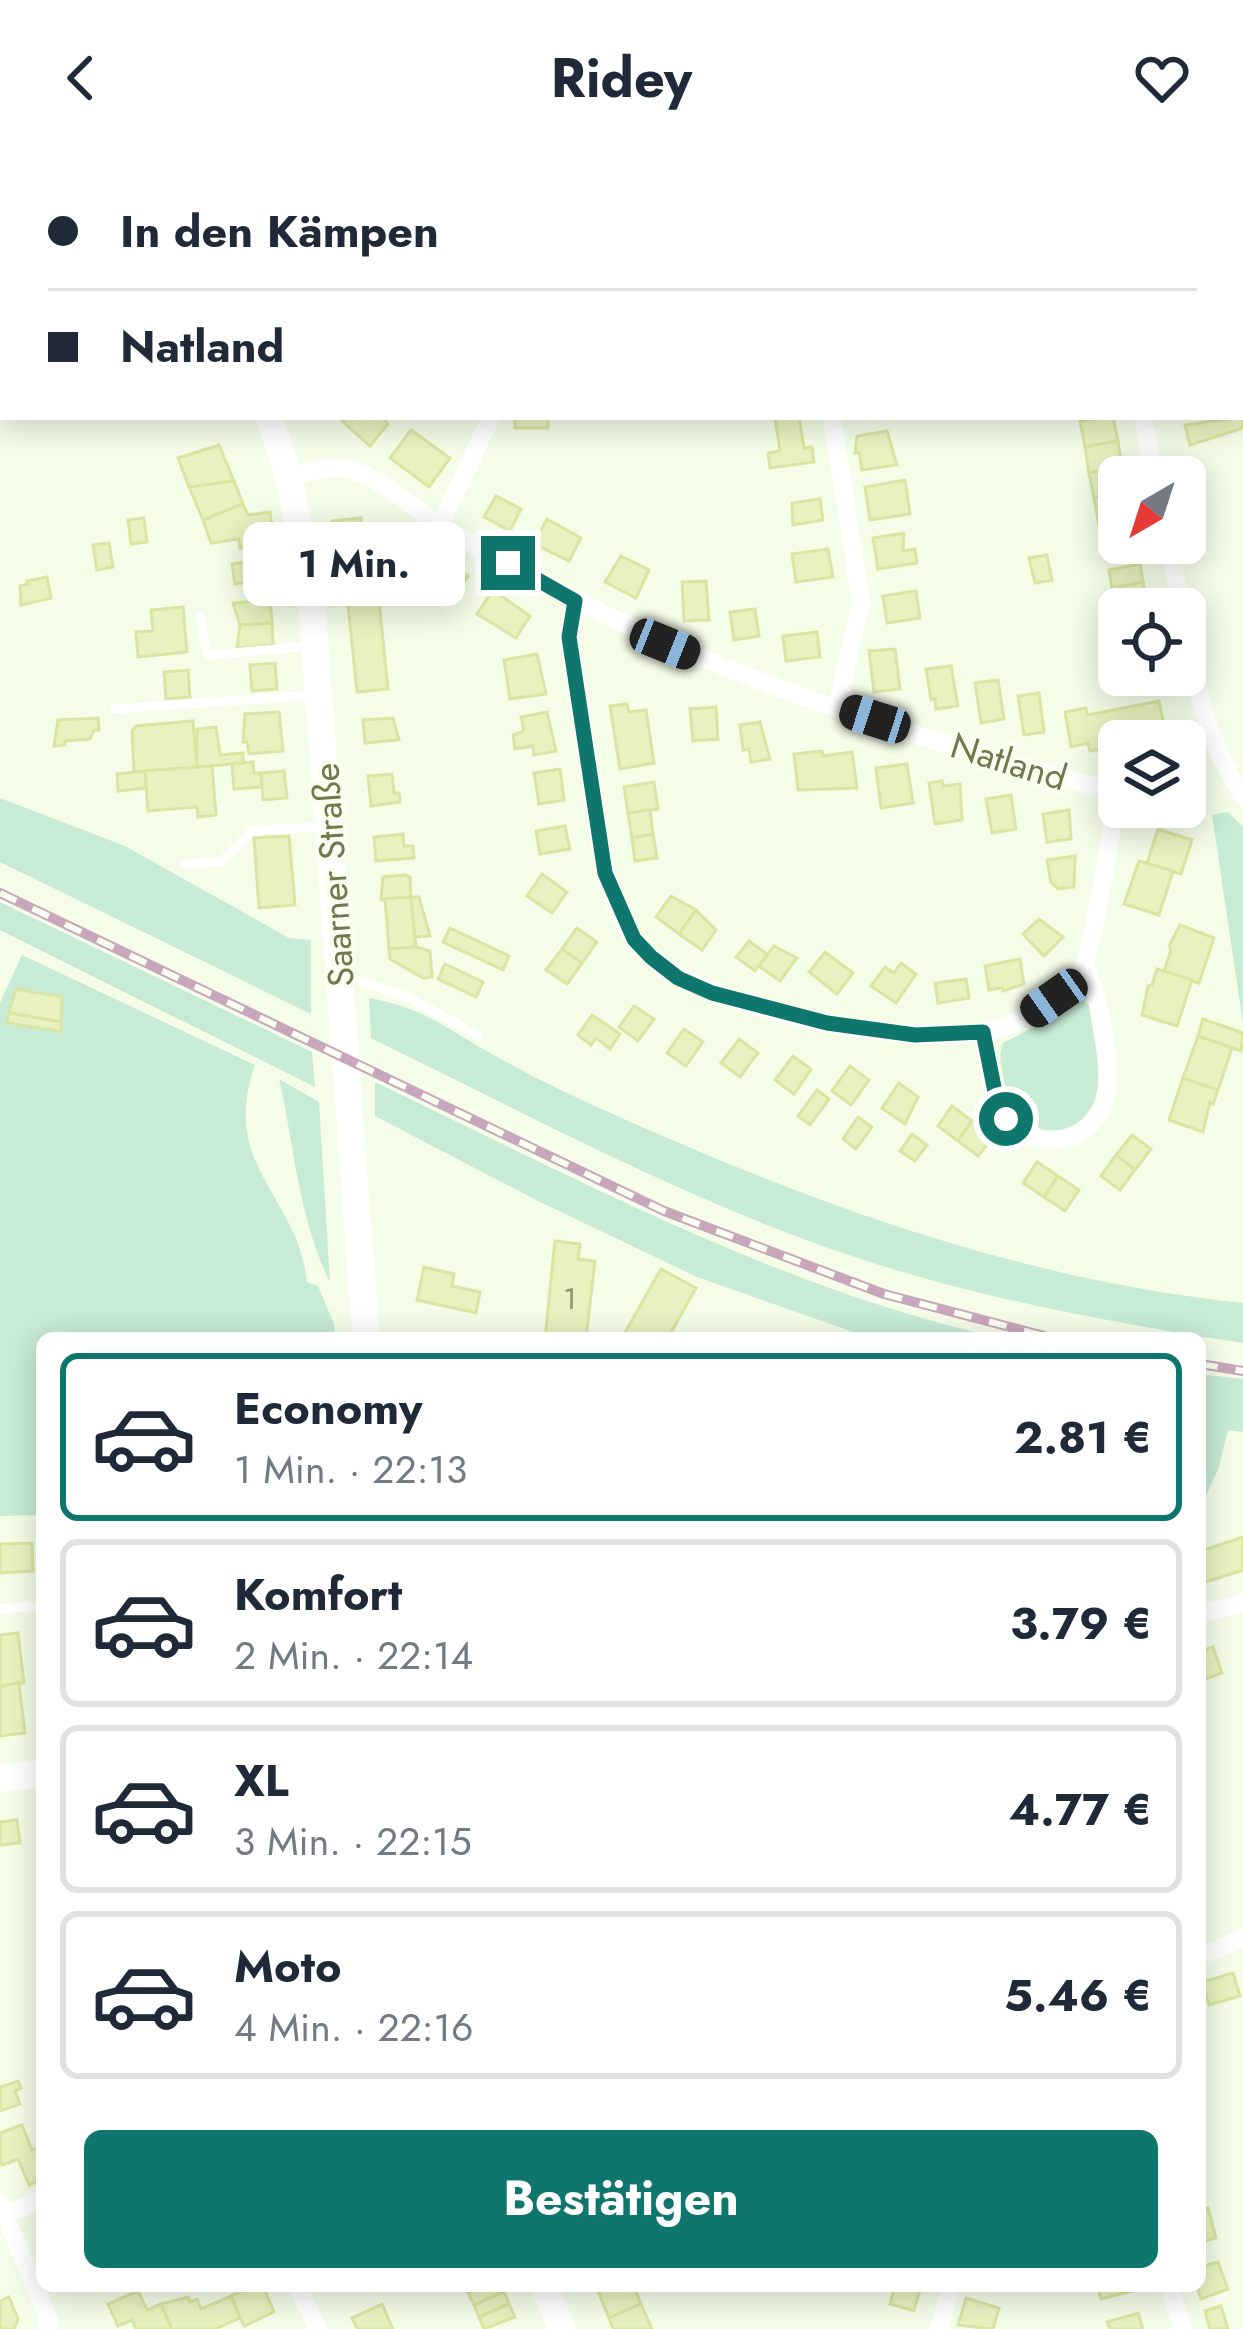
<!DOCTYPE html>
<html lang="de">
<meta charset="utf-8">
<style>
body{margin:0;font-family:Jost,sans-serif;background:#f6f6f7;color:#1f2937;height:100vh;display:flex;flex-direction:column;font-size:45px;white-space:nowrap}
*{box-sizing:border-box;margin:0}
p{font-size:39px;color:#747a83}
.icon{flex:none;width:66px;height:66px;fill:none;stroke:currentColor;stroke-width:2;stroke-linecap:round;stroke-linejoin:round}
.map{position:relative;flex:1;overflow:hidden}
.drawer{position:absolute;left:36px;top:1176px;width:1170px;height:960px;display:flex;flex-direction:column;background:#fff;border-radius:18px;box-shadow:0 6px 30px #0003}
.drawer>*{flex:none}
.top-card{position:absolute;left:0px;top:0px;width:1245px;height:264px;box-shadow:0 6px 30px #0003;display:grid;align-content:center;height:264px;padding:0 48px;background:#fff}
.needle{width:78px;rotate:219deg}
.buttons{position:absolute;left:1098px;top:300px;display:grid;gap:24px}
.buttons a{display:grid;place-items:center;width:108px;height:108px;border-radius:18px;background:#fff;box-shadow:0 6px 30px #0003;font-size:60px}
.end{position:absolute;width:54px;height:54px;margin:-27px;border:15px solid #0f766e;background:#fff;box-shadow:0 0 0 6px #fff}
.from{border-radius:50%}
.bubble{position:absolute;height:84px;border-radius:18px;background:#fff;box-shadow:0 6px 30px #0003;font-size:39px;font-weight:700;line-height:84px;text-align:center}
.car{position:absolute;width:36px;height:72px;margin:-36px -18px;border-radius:15px;box-shadow:0 0 9px 3px #0007;background:linear-gradient(#222 24%,#8ab4d8 0 40%,#222 0 76%,#8ab4d8 0 86%,#222 0)}
.top-card b{display:flex;align-items:center;gap:42px;height:114px;font-size:45px}
.top-card b+b{border-top:3px solid #e0e1e3}
.top-card i{width:30px;height:30px;background:#1f2937}
ul{padding:21px 0 0;list-style:none}
li{display:flex;align-items:center;gap:36px;height:168px;margin:0 24px 18px;padding:0 24px;border:6px solid #e0e1e3;border-radius:18px}
li div{flex:1}
li b{display:block;font-size:45px}
li em{font-style:normal;font-weight:700}
li.current{border-color:#0f766e}
li>.icon{width:108px;height:108px;stroke-width:1.5}
.primary-button{display:flex;gap:24px;margin-top:auto;padding:24px 48px}
.primary-button a{flex:1;height:138px;border-radius:18px;background:#0f766e;color:#fff;font-size:48px;font-weight:700;line-height:138px;text-align:center}
header{display:flex;justify-content:space-between;align-items:center;height:156px;padding:0 48px;background:#fff;font-size:54px;font-weight:700}
.map>svg:first-child{display:block}
.green{fill:#c7ebd5}
.building{fill:#e8f2c0;stroke:#d9e5a1;stroke-width:3}
.lines{fill:none;stroke-linecap:round;stroke-linejoin:round}
.lane{stroke:#fff;stroke-width:9}
.street{stroke:#fff;stroke-width:18}
.secondary{stroke:#fff;stroke-width:27}
.rail-casing{stroke:#c8a6bc;stroke-width:10}
.rail{stroke:#f9fff0;stroke-width:6;stroke-dasharray:18;stroke-linecap:butt}
.route{stroke:#0f766e;stroke-width:15}
.labels{text-anchor:middle;stroke-width:9;stroke-linejoin:round;paint-order:stroke}
.number-label{font-size:30px;fill:#8f9669}
.street-label{font-size:36px;fill:#71784c;stroke:#f9fff0}
</style>
<header><svg class="icon" aria-label="back" viewBox="0 0 24 24"><path d="M15 5l-7 7 7 7"/></svg>Ridey<svg class="icon" aria-label="heart" viewBox="0 0 24 24"><path d="M12 20l-8-8c-3-5 5-10 8-4 3-6 11-1 8 4z"/></svg></header>
<div class="map">
<svg width="1243" height="2173" viewBox="0 0 1243 2173">
<rect width="100%" height="100%" fill="#f5fde9"/>
<g class="green">
<path d="M0,642L125,690L289,782L311,784V858L0,706Z"/>
<path d="M1228,656L1243,671V867L1212,659Z"/>
<path d="M0,746L312,896L315,931L0,774Z"/>
<path d="M22,799L255,909C219,1010 298,1039 307,1126L318,1130L334,1168L335,1182H42V1359L0,1360V847Z"/>
<path d="M1078,840L1089,849C1092,874 1099,901 1098,925C1097,985 1016,997 1004,924C1001,910 998,900 1003,887L1057,859Z"/>
<path d="M369,842C412,850 432,862 468,884C514,912 566,937 615,959C816,1049 1022,1124 1243,1147V1187C1099,1165 955,1138 817,1088C663,1032 518,954 371,882Z"/>
<path d="M279,923L319,946L330,1126C298,1061 295,992 279,923Z"/>
<path d="M375,926C577,1023 779,1132 999,1182H870L697,1121L538,1045L375,960Z"/>
<path d="M1200,1218L1243,1223V1276L1228,1274L1219,1311L1200,1353Z"/>
</g>
<g class="building">
<path d="M1242,246L1243,272L1190,289L1185,269L1242,261Z"/>
<path d="M346,261H382L388,268L370,290L342,265Z"/>
<rect x="515" y="261" width="33" height="11"/>
<path d="M775,261H799L804,292L812,291L814,306L770,312L768,297L780,295Z"/>
<path d="M1113,261L1118,285L1085,291L1080,265Z"/>
<path d="M411,274L450,302L429,331L390,302Z"/>
<path d="M887,275L897,309L862,314L859,296L855,297L857,280Z"/>
<path d="M1118,285L1122,311L1089,317L1085,291Z"/>
<path d="M219,289L234,325L189,331L178,302Z"/>
<path d="M1122,311L1124,321H1119V337L1094,342L1089,317Z"/>
<path d="M905,324L910,358L870,364L865,331Z"/>
<path d="M234,325L243,348L203,364L189,331Z"/>
<path d="M1119,337V365L1099,369L1094,342Z"/>
<path d="M496,340L521,353L510,375L484,361Z"/>
<path d="M820,343L823,364L793,369L792,347Z"/>
<path d="M243,348L248,359L270,356L274,387L240,392L239,383L211,387L203,364Z"/>
<path d="M144,362L147,386L131,388L128,364Z"/>
<path d="M361,362L365,414L336,417L332,365Z"/>
<path d="M547,363L581,382L569,405L534,388Z"/>
<path d="M1119,365V385L1102,388L1099,369Z"/>
<path d="M904,377L903,395L915,393L917,407L878,413L873,382Z"/>
<path d="M411,381L429,393L419,410L401,399Z"/>
<path d="M109,387L113,411L97,414L93,389Z"/>
<path d="M828,393L833,421L796,426L792,398Z"/>
<path d="M276,397L279,422L253,425L250,401Z"/>
<path d="M1047,399L1052,424L1035,427L1029,402Z"/>
<path d="M403,400L419,410L400,441L380,443L379,434Z"/>
<path d="M436,400L468,420L456,439L439,429L433,438L418,429Z"/>
<path d="M621,400L649,414L636,442L605,426Z"/>
<path d="M251,405L253,425L235,428L232,408Z"/>
<path d="M1140,408L1143,426L1112,432L1109,414Z"/>
<path d="M372,414L370,435L379,434L380,443L339,447L336,417Z"/>
<path d="M47,421L51,442L21,449L20,430L28,428L27,425Z"/>
<path d="M706,425L709,464L684,465L682,426Z"/>
<path d="M1143,426L1146,444L1116,450L1112,432Z"/>
<path d="M493,434L530,460L516,482L477,458Z"/>
<path d="M916,435L920,462L887,467L883,440Z"/>
<path d="M270,444L272,467L240,469L233,447Z"/>
<path d="M379,445L388,533L357,536L348,449Z"/>
<path d="M183,451L187,496L138,501L136,476L153,475L151,454Z"/>
<path d="M755,453L759,480L734,484L730,456Z"/>
<path d="M272,467L273,489L237,492L240,469Z"/>
<path d="M817,476L820,501L786,505L783,480Z"/>
<path d="M895,493L900,533L874,536L869,495Z"/>
<path d="M537,498L546,538L510,543L504,504Z"/>
<path d="M275,507L277,533L252,535L250,509Z"/>
<path d="M951,510L958,550L936,553L935,543L931,544L926,513Z"/>
<path d="M188,514L190,541L166,543L164,516Z"/>
<path d="M998,524L1004,563L981,567L975,527Z"/>
<path d="M1039,537L1044,576L1024,579L1018,540Z"/>
<path d="M1159,545L1166,579L1176,577L1177,585H1119V590L1090,595L1088,587L1071,591L1065,556L1086,552L1087,559Z"/>
<path d="M627,548L629,556L646,554L654,607L620,613L610,550Z"/>
<path d="M716,551L718,583L693,585L690,553Z"/>
<path d="M279,556L283,595L249,598L247,586H243L245,558Z"/>
<path d="M547,556L556,595L534,599L533,590L515,593L513,579L524,575L521,561Z"/>
<path d="M98,562L99,574H94L90,583L65,585V589L54,590L58,564Z"/>
<path d="M393,562L399,584L365,587L363,564Z"/>
<path d="M193,565L197,611L134,616L132,575L136,570Z"/>
<path d="M760,566L770,603L751,606L749,593L743,594L740,569Z"/>
<path d="M216,571L220,599L243,597V607L197,611V573Z"/>
<path d="M822,595L823,600L852,596L857,632L798,634L794,598Z"/>
<path d="M253,606L254,617H261L262,631L234,633L232,608Z"/>
<path d="M907,608L913,647L881,652L876,612Z"/>
<path d="M212,610L216,659L198,661L197,651L148,655L145,615Z"/>
<path d="M560,613L564,644L539,648L534,617Z"/>
<path d="M145,615L146,632L118,635L117,618Z"/>
<path d="M284,615L287,642L263,644L261,617Z"/>
<path d="M392,618L394,637H399L400,646L371,650L368,620Z"/>
<path d="M942,625L943,630L960,628L962,664L935,668L929,627Z"/>
<path d="M654,626L658,653L628,657L624,631Z"/>
<path d="M1011,639L1016,673L992,677L986,643Z"/>
<path d="M650,654L653,678L632,682L628,657Z"/>
<path d="M1069,654L1071,683L1047,686L1043,658Z"/>
<path d="M565,670L570,693L540,698L536,675Z"/>
<path d="M1158,673L1192,684L1181,718L1147,707Z"/>
<path d="M403,678L404,690H413L414,702L376,705L374,681Z"/>
<path d="M653,678L657,702L635,705L632,682Z"/>
<path d="M289,680L295,749L259,752L254,682Z"/>
<path d="M1075,700L1074,731L1058,733L1051,726L1047,704Z"/>
<path d="M1139,705L1173,715L1159,759L1124,748Z"/>
<path d="M542,718L567,736L552,757L527,740Z"/>
<path d="M405,719L410,721L411,741L381,744L383,721Z"/>
<path d="M671,740L696,754L679,778L656,761Z"/>
<path d="M411,741L416,791L389,793L385,743Z"/>
<path d="M411,741H419L430,780L415,781Z"/>
<path d="M696,754L716,774L702,794L679,778Z"/>
<path d="M1039,763L1063,781L1044,800L1023,778Z"/>
<path d="M1180,769L1214,782L1199,827L1164,815L1171,794L1169,790Z"/>
<path d="M450,772L509,800L503,814L443,786Z"/>
<path d="M577,772L597,786L582,807L562,793Z"/>
<path d="M749,785L767,798L755,815L736,801Z"/>
<path d="M774,790L797,802L780,825L759,810Z"/>
<path d="M416,791L430,795L432,821L423,822L390,803L389,793Z"/>
<path d="M562,793L582,807L567,828L546,814Z"/>
<path d="M825,796L853,817L837,838L809,816Z"/>
<path d="M1020,803L1024,828L1003,835L1002,832L989,834L985,810Z"/>
<path d="M901,807L916,818L896,847L871,830L885,811L894,817Z"/>
<path d="M445,808L483,826L476,841L438,823Z"/>
<path d="M1157,813L1192,824L1177,870L1142,859L1148,830L1152,829Z"/>
<path d="M966,823L969,842L938,847L935,827Z"/>
<path d="M16,833L62,841L61,866L9,857Z"/>
<path d="M634,850L654,863L638,885L619,871Z"/>
<path d="M9,857L61,866V875L7,867Z"/>
<path d="M592,859L620,878L610,893L596,882L591,889L578,879Z"/>
<path d="M1203,863L1243,877L1241,895L1198,880Z"/>
<path d="M684,873L703,886L686,910L667,897Z"/>
<path d="M1198,880L1232,892L1218,934L1183,922Z"/>
<path d="M739,883L758,897L740,921L721,907Z"/>
<path d="M793,900L811,913L794,938L775,924Z"/>
<path d="M850,910L869,924L851,949L832,935Z"/>
<path d="M1183,922L1218,934L1213,948L1210,946L1203,976L1169,964Z"/>
<path d="M899,927L918,941L905,968L882,952Z"/>
<path d="M817,934L829,943L810,969L798,960Z"/>
<path d="M952,950L972,965L958,985L938,970Z"/>
<path d="M858,961L872,971L856,993L843,983Z"/>
<path d="M972,965L993,981L978,1000L958,985Z"/>
<path d="M912,978L927,989L915,1005L900,995Z"/>
<path d="M1132,979L1151,993L1135,1014L1116,999Z"/>
<path d="M1116,999L1135,1014L1120,1034L1101,1020Z"/>
<path d="M1037,1006L1058,1020L1044,1041L1023,1027Z"/>
<path d="M1058,1020L1079,1034L1065,1055L1044,1041Z"/>
<path d="M555,1085L580,1088L578,1103L595,1105L586,1182H545Z"/>
<path d="M424,1111L454,1118L452,1130L480,1136L476,1157L417,1144Z"/>
<path d="M661,1113L696,1132L668,1182H622Z"/>
<path d="M1243,1381V1414L1203,1427L1200,1395Z"/>
<path d="M32,1387L33,1415L0,1417V1388Z"/>
<path d="M18,1477L24,1527L0,1530V1479Z"/>
<path d="M1213,1491L1222,1517L1200,1525V1495Z"/>
<path d="M19,1527L25,1577L0,1580V1530Z"/>
<path d="M17,1664L20,1687L0,1689V1666Z"/>
<path d="M1233,1817L1240,1840L1209,1849L1202,1826Z"/>
<path d="M18,1925L21,1932L15,1935L20,1948L0,1955V1931Z"/>
<path d="M22,1969L32,1994L42,1990V2023L29,2029L18,2003L2,2009L0,2004V1977Z"/>
<path d="M1208,2052L1216,2082L1202,2086L1205,2097L1200,2098V2055Z"/>
<path d="M1218,2106L1228,2133L1201,2143L1197,2130H1200V2111Z"/>
<path d="M253,2130H263L274,2156L244,2170L231,2140Z"/>
<path d="M484,2130H501L504,2136L474,2149L468,2137Z"/>
<path d="M609,2130H634L641,2148L609,2162L598,2135Z"/>
<path d="M895,2130H921L914,2155L890,2148Z"/>
<path d="M1097,2130H1143L1144,2132L1101,2143Z"/>
<path d="M138,2135L147,2154L161,2148L172,2173H136L132,2164L118,2170L108,2148Z"/>
<path d="M504,2136L509,2148L479,2161L474,2149Z"/>
<path d="M231,2140L240,2162L215,2173H172L161,2148L188,2141L190,2146L197,2143L201,2153Z"/>
<path d="M9,2141L18,2163L14,2173H0V2145Z"/>
<path d="M966,2142L999,2152L993,2173L958,2169Z"/>
<path d="M382,2148L393,2173H357L352,2162Z"/>
<path d="M509,2148L515,2161L484,2173L479,2161Z"/>
<path d="M641,2148L652,2173H613L609,2162Z"/>
<path d="M1221,2150L1228,2173H1210L1205,2155Z"/>
<path d="M1138,2157L1143,2173H1110L1107,2166Z"/>
</g>
<g class="lines">
<g class="lane">
<path d="M200,460L207,498L211,499L309,490"/>
<path d="M115,553L313,539"/>
<path d="M184,708L221,706L253,674L324,671"/>
<path d="M346,820L410,842L478,880"/>
<path d="M0,1453L42,1450"/>
</g>
<g class="street">
<path d="M1110,0V3"/>
<path d="M832,261L861,446L837,551"/>
<path d="M1143,261L1154,321"/>
<path d="M289,321C309,316 331,308 351,314C382,322 410,350 436,367C461,383 489,397 515,412C704,517 911,582 1119,637"/>
<path d="M440,370L491,261"/>
<path d="M1168,387L1182,453"/>
<path d="M575,445L569,481C576,529 584,577 591,625C599,678 602,736 633,782C682,853 901,890 983,876C1021,870 1057,845 1081,814C1093,799 1112,666 1118,637"/>
<path d="M1185,471C1197,536 1207,584 1243,641"/>
<path d="M983,876C988,899 989,927 999,949C1017,991 1080,998 1101,954C1118,919 1099,844 1085,810"/>
<path d="M1200,1458L1243,1447"/>
<path d="M1200,1800L1243,1782"/>
<path d="M0,2047L50,2166L47,2173"/>
<path d="M5,2059L42,2043"/>
<path d="M297,2130L318,2173"/>
<path d="M1169,2130L1183,2173"/>
<path d="M939,2173L951,2130"/>
</g>
<g class="secondary">
<path d="M142,0L143,3"/>
<path d="M213,0L217,3"/>
<path d="M955,3L972,0"/>
<path d="M0,52L3,50"/>
<path d="M269,261L289,321L311,437L366,1182"/>
<path d="M0,1622L42,1618"/>
<path d="M544,2130L562,2173"/>
</g>
<g class="rail-casing">
<g id="rail">
<path d="M0,737L664,1055L884,1138L1052,1182"/>
<path d="M1200,1208L1243,1215"/>
</g>
</g>
<use href="#rail" class="rail"/>
</g>
<g class="lines">
<path class="route" d="M508,407L575,445L569,481L605,717L634,783L651,801L678,822L712,837L827,867L915,879L983,876L997,946L1006,963"/>
</g>
<g class="labels">
<g class="number-label">
<text x="570" y="1153">1</text>
</g>
<g class="street-label">
<text transform="translate(1009 605) rotate(17)" y="13">Natland</text>
<text transform="translate(333 719) rotate(-94)" y="13">Saarner Straße</text>
</g>
</g>
</svg>
<div class="buttons">
<a><svg class="needle" viewBox="-14 -14 28 28"><path d="M0-13l5 13h-10z" fill="#e53935"/><path d="M0 13l5-13h-10z" fill="#747a83"/></svg></a>
<a><svg class="icon" aria-label="locate" viewBox="0 0 24 24"><circle cx="12" cy="12" r="6"/><path d="M12 2v4M12 18v4M2 12h4M18 12h4"/></svg></a>
<a><svg class="icon" aria-label="layers" viewBox="0 0 24 24"><path d="M12 4l9 5-9 5-9-5zM3 14l9 5 9-5"/></svg></a>
</div>
<i class="end from" style="left:1006px;top:963px"></i>
<i class="end" style="left:508px;top:407px"></i>
<div class="bubble" style="left:243px;top:366px;width:222px">1 Min.</div>
<i class="car" style="left:665px;top:488px;rotate:112deg"></i>
<i class="car" style="left:875px;top:563px;rotate:288deg"></i>
<i class="car" style="left:1054px;top:842px;rotate:235deg"></i>
<div class="top-card">
<b><i class="from"></i>In den Kämpen</b>
<b><i></i>Natland</b>
</div>
<section class="drawer">
<ul>
<li class="current"><svg class="icon" aria-label="car" viewBox="0 0 24 24"><path d="M5 17H2v-5l4-1 3-4h7l3 4 3 1v5h-3M9 17h6M6 11h13"/><circle cx="7" cy="17" r="2"/><circle cx="17" cy="17" r="2"/></svg><div><b>Economy</b><p>1 Min. · 22:13</p></div><em>2.81 €</em></li>
<li><svg class="icon" aria-label="car" viewBox="0 0 24 24"><path d="M5 17H2v-5l4-1 3-4h7l3 4 3 1v5h-3M9 17h6M6 11h13"/><circle cx="7" cy="17" r="2"/><circle cx="17" cy="17" r="2"/></svg><div><b>Komfort</b><p>2 Min. · 22:14</p></div><em>3.79 €</em></li>
<li><svg class="icon" aria-label="car" viewBox="0 0 24 24"><path d="M5 17H2v-5l4-1 3-4h7l3 4 3 1v5h-3M9 17h6M6 11h13"/><circle cx="7" cy="17" r="2"/><circle cx="17" cy="17" r="2"/></svg><div><b>XL</b><p>3 Min. · 22:15</p></div><em>4.77 €</em></li>
<li><svg class="icon" aria-label="car" viewBox="0 0 24 24"><path d="M5 17H2v-5l4-1 3-4h7l3 4 3 1v5h-3M9 17h6M6 11h13"/><circle cx="7" cy="17" r="2"/><circle cx="17" cy="17" r="2"/></svg><div><b>Moto</b><p>4 Min. · 22:16</p></div><em>5.46 €</em></li>
</ul>
<div class="primary-button"><a>Bestätigen</a></div>
</section>
</div>
